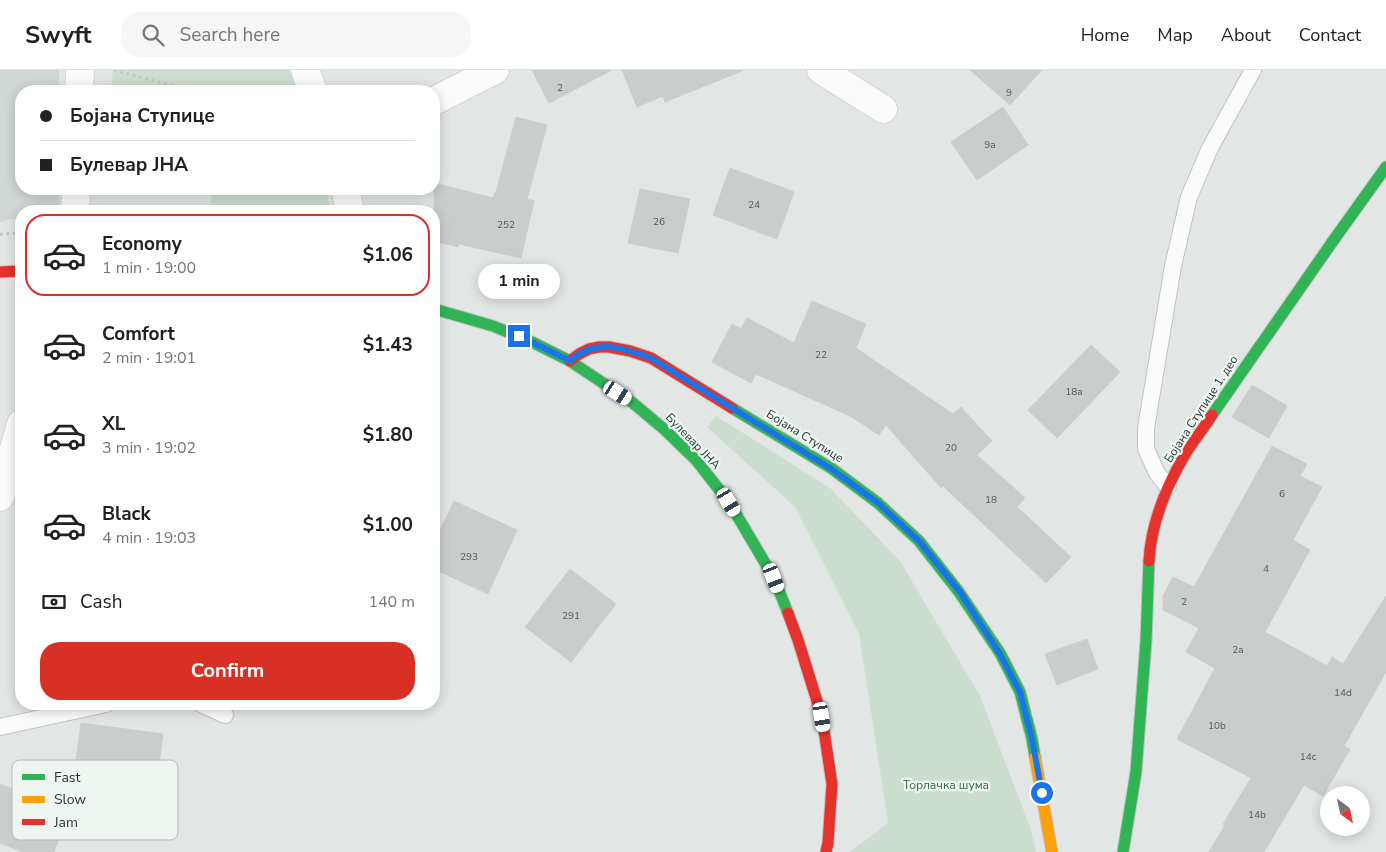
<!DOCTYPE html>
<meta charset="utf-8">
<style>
body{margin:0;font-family:"Nunito Sans",sans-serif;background:#f6f6f6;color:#202124;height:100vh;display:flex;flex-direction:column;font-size:19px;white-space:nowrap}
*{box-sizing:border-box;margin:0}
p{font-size:16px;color:#757577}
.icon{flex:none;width:28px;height:28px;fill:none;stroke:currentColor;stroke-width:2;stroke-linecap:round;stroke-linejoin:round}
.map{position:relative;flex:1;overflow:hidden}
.details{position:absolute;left:15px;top:135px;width:425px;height:505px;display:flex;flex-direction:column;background:#fff;border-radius:20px;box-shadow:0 2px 12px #0003}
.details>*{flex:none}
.banner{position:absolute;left:15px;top:15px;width:425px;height:110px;border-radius:20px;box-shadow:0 2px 12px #0003;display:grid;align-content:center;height:110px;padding:0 25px;background:#fff}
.needle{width:32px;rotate:147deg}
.tools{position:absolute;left:1320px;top:716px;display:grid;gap:10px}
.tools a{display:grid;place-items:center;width:50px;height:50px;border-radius:50%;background:#fff;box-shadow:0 2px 12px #0003;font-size:25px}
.end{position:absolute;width:22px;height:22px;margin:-11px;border:6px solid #1a73e8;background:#fff;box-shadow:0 0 0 2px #fff}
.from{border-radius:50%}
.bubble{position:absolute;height:35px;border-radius:18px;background:#fff;box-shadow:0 2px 12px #0003;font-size:16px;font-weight:700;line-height:35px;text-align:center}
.car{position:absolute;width:15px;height:30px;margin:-15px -8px;border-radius:6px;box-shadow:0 0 4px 1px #0007;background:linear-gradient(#fff 24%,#345 0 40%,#fff 0 76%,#345 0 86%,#fff 0)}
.banner b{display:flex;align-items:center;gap:18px;height:48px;font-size:19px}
.banner b+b{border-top:1px solid #e0e0e0}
.banner i{width:12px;height:12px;background:#202124}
ul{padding:9px 0 0;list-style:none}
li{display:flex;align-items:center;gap:15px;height:82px;margin:0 10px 8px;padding:0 15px;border:2px solid transparent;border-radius:20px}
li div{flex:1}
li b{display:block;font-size:19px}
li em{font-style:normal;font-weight:700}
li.selected{border-color:#d93025}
li>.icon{width:45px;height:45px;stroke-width:1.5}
.pay{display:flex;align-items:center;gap:12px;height:55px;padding:0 25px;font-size:19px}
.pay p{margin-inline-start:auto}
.button{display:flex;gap:10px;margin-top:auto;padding:10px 25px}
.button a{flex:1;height:58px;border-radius:20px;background:#d93025;color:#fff;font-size:20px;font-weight:700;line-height:58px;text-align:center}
header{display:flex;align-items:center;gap:30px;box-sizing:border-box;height:70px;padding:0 25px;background:#fff;border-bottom:1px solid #e0e0e0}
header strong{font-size:24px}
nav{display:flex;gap:28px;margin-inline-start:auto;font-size:18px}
.search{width:350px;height:45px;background:#f6f6f6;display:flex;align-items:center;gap:12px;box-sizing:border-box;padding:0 18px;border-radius:20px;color:#757577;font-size:19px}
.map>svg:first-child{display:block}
.built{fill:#d0d7d4}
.green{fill:#cdded1}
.building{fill:#c9cdcb;stroke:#cbcfcd}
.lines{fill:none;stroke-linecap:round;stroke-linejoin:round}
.lane-casing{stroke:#bfc3c1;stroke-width:18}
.street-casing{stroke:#bfc3c1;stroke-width:29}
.fast-casing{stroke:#bec4c1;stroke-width:13}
.slow-casing{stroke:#bec4c1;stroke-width:13}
.jam-casing{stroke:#bec4c1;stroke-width:13}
.path{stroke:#c0c6c4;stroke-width:3;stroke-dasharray:2.5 4;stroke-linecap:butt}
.lane{stroke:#fbfbfb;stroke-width:16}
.street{stroke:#fbfbfb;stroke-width:28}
.fast{stroke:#30b455;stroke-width:11}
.slow{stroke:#ff9f0a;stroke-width:11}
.jam{stroke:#e5322d;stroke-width:11}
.route{stroke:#1a73e8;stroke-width:6}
.labels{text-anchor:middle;stroke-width:4.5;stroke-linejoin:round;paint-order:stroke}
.number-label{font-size:10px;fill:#4d5c58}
.street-label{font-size:12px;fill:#233631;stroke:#eff6f2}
.park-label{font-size:12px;fill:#326846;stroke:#eff6f2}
.key{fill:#eff6f2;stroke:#b2bcb8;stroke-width:1}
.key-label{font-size:14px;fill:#233631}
</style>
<header>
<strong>Swyft</strong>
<div class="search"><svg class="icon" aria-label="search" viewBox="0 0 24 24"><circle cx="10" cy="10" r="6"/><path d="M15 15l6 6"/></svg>Search here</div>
<nav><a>Home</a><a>Map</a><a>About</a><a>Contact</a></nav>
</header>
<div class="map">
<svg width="1386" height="782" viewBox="0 0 1386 782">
<rect width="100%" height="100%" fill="#e2e6e4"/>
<path class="built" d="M0,0H59V21H21V119H59V139L48,141H21V147L0,152Z"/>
<g class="green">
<path d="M113,0H289L298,21H111Z"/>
<path d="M212,119H326L330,141H210Z"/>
<path d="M716,346L830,418L900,491L980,626L1031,760L1036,782H850L888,753L859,564L795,437L707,357Z"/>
</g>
<g class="building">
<path d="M532,0H612L549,33Z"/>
<path d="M622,0H742V1L665,32L663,26L637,37Z"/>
<path d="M970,0H1042L1010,35Z"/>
<path d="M1003,37L1028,75L977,110L951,72Z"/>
<path d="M516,47L547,55L527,129L534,131L521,188L459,174L458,177L434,171V113L493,128L495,122H496Z"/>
<path d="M730,98L794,122L777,169L713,145Z"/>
<path d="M640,119L690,129L678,183L628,173Z"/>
<path d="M812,231L866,254L856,278L953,344L961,337L992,371L977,385L1025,428L1017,437L1071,487L1046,513L943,416L941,418L886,355L879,365L850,346L756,304L751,313L712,292L732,254L741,259L747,248L794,273Z"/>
<path d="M1091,275L1120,302L1057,368L1028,340Z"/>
<path d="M1252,315L1287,336L1269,368L1232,347Z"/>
<path d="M1272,376L1307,394L1300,406L1322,417L1293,470L1310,480L1265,562L1327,596L1332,587L1343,594L1386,526V602L1344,676L1350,679L1323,726L1304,715L1264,782H1209L1225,755L1223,754L1251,708L1177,669L1215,598L1186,582L1199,558L1163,540V526L1173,507L1194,517Z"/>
<path d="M454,431L517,460L488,524L434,499V473Z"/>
<path d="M570,499L616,534L571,592L525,557Z"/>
<path d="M1087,569L1098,599L1057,615L1045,584Z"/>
<path d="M81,653L163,664L156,716L74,705Z"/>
<path d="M0,714L69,741L54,782H23L0,773Z"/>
</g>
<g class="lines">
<g class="lane-casing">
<g id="lane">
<path d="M1168,417L1157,403L1146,379V358L1173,196L1189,127L1210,78L1253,0"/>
<path d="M201,634L225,645"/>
<path d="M0,657L106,634"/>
</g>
</g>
<g class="street-casing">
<g id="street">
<path d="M305,0L313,21"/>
<path d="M821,0L883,39"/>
<path d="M79,21L80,0"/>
<path d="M434,31L495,0"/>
<path d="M345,119L350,141"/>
<path d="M75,141L76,119"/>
<path d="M0,427L21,354"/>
</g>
</g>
<g class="fast-casing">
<g id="fast">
<path d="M434,239L493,256L532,272L570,291L633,333L665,360L696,390L729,432L774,508L788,543"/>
<path d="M732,338L831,398L878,433L919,471L959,522L1000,583L1020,622L1032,669L1035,687"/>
<path d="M1212,345L1333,171L1386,97"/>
<path d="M1123,782L1136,702L1146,571L1149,491"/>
</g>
</g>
<g class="slow-casing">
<path id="slow" d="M1035,687L1052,782"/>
</g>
<g class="jam-casing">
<g id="jam">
<path d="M0,202L21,201"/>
<path d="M570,291L579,284L589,279L599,277H609L630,281L651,288L732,338"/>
<path d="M1149,491C1151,454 1167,415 1186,383C1194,370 1204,358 1212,345"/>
<path d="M788,543L798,570L822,647L832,714L828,773L826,782"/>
</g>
</g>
<g class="path">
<path d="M114,0L192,21"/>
<path d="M0,164L21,163"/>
</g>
<use href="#lane" class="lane"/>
<use href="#street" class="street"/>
<use href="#fast" class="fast"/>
<use href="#slow" class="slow"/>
<use href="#jam" class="jam"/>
</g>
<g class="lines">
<path class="route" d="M519,266L532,272L570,291C595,268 623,278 651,288L830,398L878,433L919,471L960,522L1000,584L1020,622L1032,669L1042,723"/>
</g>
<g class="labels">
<g class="number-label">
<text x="560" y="21">2</text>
<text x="1009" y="26">9</text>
<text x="990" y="78">9a</text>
<text x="754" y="138">24</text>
<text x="659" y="155">26</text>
<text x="506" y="158">252</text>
<text x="821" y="288">22</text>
<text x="1074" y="325">18a</text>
<text x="951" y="381">20</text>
<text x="1282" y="427">6</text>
<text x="991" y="433">18</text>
<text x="469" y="490">293</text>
<text x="1266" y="502">4</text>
<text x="1184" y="535">2</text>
<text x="571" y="549">291</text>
<text x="1238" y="583">2a</text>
<text x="1343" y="626">14d</text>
<text x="1217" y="659">10b</text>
<text x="1308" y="690">14c</text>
<text x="1257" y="748">14b</text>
</g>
<g class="street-label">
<text transform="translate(1201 339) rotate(-57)" y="4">Бојана Ступице 1. део</text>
<text transform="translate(805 366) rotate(32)" y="4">Бојана Ступице</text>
<text transform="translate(693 371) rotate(46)" y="4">Булевар ЈНА</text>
</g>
<g class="park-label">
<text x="946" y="719">Торлачка шума</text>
</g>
</g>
<rect x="12" y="690" width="166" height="80" rx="8" class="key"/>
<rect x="22" y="704" width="23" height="6" fill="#30b455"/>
<rect x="22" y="726" width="23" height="7" fill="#ff9f0a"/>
<rect x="22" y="749" width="23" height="6" fill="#e5322d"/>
<g class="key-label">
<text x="54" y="712">Fast</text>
<text x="54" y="734">Slow</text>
<text x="54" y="757">Jam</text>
</g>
</svg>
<div class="tools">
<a><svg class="needle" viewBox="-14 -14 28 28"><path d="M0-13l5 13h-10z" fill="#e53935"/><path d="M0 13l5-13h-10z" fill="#757577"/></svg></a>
</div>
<i class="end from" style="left:1042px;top:723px"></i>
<i class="end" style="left:519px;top:266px"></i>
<div class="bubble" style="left:478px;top:194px;width:82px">1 min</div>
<i class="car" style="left:618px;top:323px;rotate:123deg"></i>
<i class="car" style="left:729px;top:432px;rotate:149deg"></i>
<i class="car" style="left:774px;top:508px;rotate:159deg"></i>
<i class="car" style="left:822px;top:647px;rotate:171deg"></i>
<div class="banner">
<b><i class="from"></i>Бојана Ступице</b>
<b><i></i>Булевар ЈНА</b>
</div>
<section class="details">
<ul>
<li class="selected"><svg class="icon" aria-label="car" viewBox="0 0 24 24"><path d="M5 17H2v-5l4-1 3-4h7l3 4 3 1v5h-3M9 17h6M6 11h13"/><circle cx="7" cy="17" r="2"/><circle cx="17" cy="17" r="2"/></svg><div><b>Economy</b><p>1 min · 19:00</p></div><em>$1.06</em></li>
<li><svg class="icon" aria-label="car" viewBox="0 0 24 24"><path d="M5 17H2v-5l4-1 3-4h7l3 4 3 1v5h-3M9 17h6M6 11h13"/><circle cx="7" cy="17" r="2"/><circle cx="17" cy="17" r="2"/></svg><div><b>Comfort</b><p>2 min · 19:01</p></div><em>$1.43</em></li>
<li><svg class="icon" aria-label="car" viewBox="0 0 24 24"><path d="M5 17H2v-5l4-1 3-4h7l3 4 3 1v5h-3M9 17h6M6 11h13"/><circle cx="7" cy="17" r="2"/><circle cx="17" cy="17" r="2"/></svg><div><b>XL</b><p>3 min · 19:02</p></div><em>$1.80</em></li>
<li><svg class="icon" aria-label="car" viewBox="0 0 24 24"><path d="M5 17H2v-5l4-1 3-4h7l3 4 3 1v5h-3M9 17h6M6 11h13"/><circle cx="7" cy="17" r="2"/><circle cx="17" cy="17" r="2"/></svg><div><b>Black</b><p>4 min · 19:03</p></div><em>$1.00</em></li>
</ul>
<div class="pay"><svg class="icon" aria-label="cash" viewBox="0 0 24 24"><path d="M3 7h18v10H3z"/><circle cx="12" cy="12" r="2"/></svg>Cash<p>140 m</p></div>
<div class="button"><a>Confirm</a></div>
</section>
</div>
